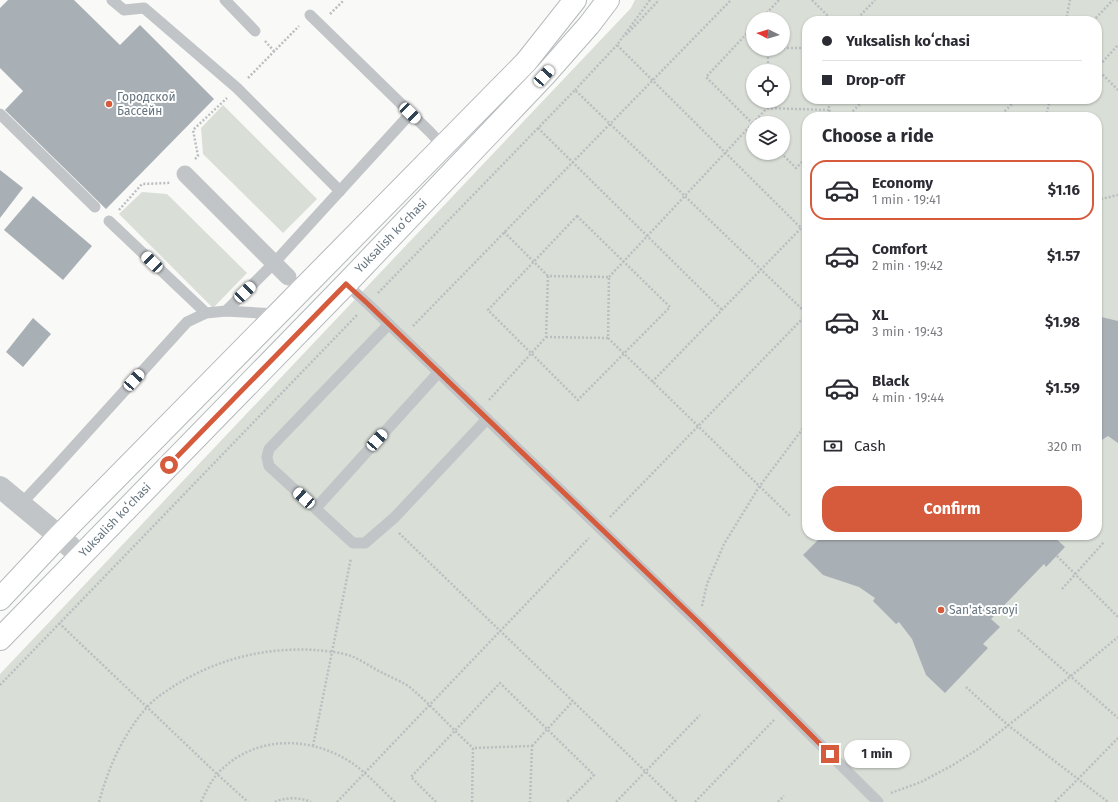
<!DOCTYPE html>
<meta charset="utf-8">
<style>
body{margin:0;font-family:"Fira Sans",sans-serif;background:#f2f2f3;color:#2b2b33;height:100vh;display:flex;flex-direction:column;font-size:15px;white-space:nowrap}
*{box-sizing:border-box;margin:0}
p{font-size:13px;color:#7c7c81}
.icon{flex:none;width:22px;height:22px;fill:none;stroke:currentColor;stroke-width:2;stroke-linecap:round;stroke-linejoin:round}
.map{position:relative;flex:1;overflow:hidden}
.sheet{position:absolute;left:802px;top:112px;width:300px;height:428px;display:flex;flex-direction:column;background:#fff;border-radius:16px;box-shadow:0 1px 3px #0004}
.sheet>*{flex:none}
.banner{position:absolute;left:802px;top:16px;width:300px;height:88px;border-radius:16px;box-shadow:0 1px 3px #0004;display:grid;align-content:center;height:88px;padding:0 20px;background:#fff}
.needle{width:26px;rotate:275deg}
.fabs{position:absolute;left:746px;top:12px;display:grid;gap:8px}
.fabs a{display:grid;place-items:center;width:44px;height:44px;border-radius:50%;background:#fff;box-shadow:0 1px 3px #0004;font-size:20px}
.end{position:absolute;width:18px;height:18px;margin:-9px;border:5px solid #d55b3c;background:#fff;box-shadow:0 0 0 2px #fff}
.from{border-radius:50%}
.bubble{position:absolute;height:28px;border-radius:14px;background:#fff;box-shadow:0 1px 3px #0004;font-size:13px;font-weight:700;line-height:28px;text-align:center}
.car{position:absolute;width:12px;height:24px;margin:-12px -6px;border-radius:5px;box-shadow:0 0 3px 1px #0007;background:linear-gradient(#fff 24%,#345 0 40%,#fff 0 76%,#345 0 86%,#fff 0)}
.banner b{display:flex;align-items:center;gap:14px;height:38px;font-size:15px}
.banner b+b{border-top:1px solid #e1e1e2}
.banner i{width:10px;height:10px;background:#2b2b33}
ul{padding:0;list-style:none}
li{display:flex;align-items:center;gap:12px;height:60px;margin:0 8px 6px;padding:0 12px;border:2px solid transparent;border-radius:16px}
li div{flex:1}
li b{display:block;font-size:15px}
li em{font-style:normal;font-weight:700}
li.current{border-color:#d55b3c}
li>.icon{width:36px;height:36px;stroke-width:1.5}
h2{padding:0 20px;font-size:18px;line-height:48px}
.pay{display:flex;align-items:center;gap:10px;height:44px;padding:0 20px;font-size:15px}
.pay p{margin-inline-start:auto}
.primary-button{display:flex;gap:8px;margin-top:auto;padding:8px 20px}
.primary-button a{flex:1;height:46px;border-radius:16px;background:#d55b3c;color:#fff;font-size:16px;font-weight:700;line-height:46px;text-align:center}
.map>svg:first-child{display:block}
.green{fill:#d9ded7;fill-rule:evenodd}
.building{fill:#a9b0b5}
.lines{fill:none;stroke-linecap:round;stroke-linejoin:round}
.primary-casing{stroke:#b4b9bc;stroke-width:24}
.path{stroke:#bbbec0;stroke-width:2.5;stroke-dasharray:2 2;stroke-linecap:butt}
.service{stroke:#c1c5c8;stroke-width:11}
.pedestrian{stroke:#c1c5c8;stroke-width:17}
.minor{stroke:#c1c5c8;stroke-width:22}
.primary{stroke:#fff;stroke-width:22}
.route{stroke:#d55b3c;stroke-width:5}
.poi-dot{fill:#d55b3c;stroke:#fff;stroke-width:1.5}
.labels{text-anchor:middle;stroke-width:4;stroke-linejoin:round;paint-order:stroke}
.poi-label{font-size:12px;fill:#66757f;stroke:#fff;text-anchor:start}
.street-label{font-size:12px;fill:#66757f;stroke:#fff}
</style>
<div class="map">
<svg width="1118" height="802" viewBox="0 0 1118 802">
<rect width="100%" height="100%" fill="#f9f9f7"/>
<g class="green">
<path d="M635,0H1118V802H0V674L631,8ZM753,19H783V49H753ZM807,21H1097V99H807ZM753,71H783V101H753ZM807,117H1097V535H807ZM753,123H783V153H753Z"/>
<path d="M223,105L317,199L283,233L203,154L201,128Z"/>
<path d="M142,192L167,194L247,273L213,308L119,214Z"/>
</g>
<g class="building">
<path d="M8,0H74L120,45L140,25L214,99L106,209L5,110L23,91L0,68V8Z"/>
<path d="M0,170L23,188L0,218Z"/>
<path d="M33,196L92,246L63,280L4,230Z"/>
<path d="M1097,316L1118,321V443L1108,436L1097,443Z"/>
<path d="M33,318L51,334L23,367L6,352Z"/>
<path d="M823,535H1052L1065,547L1046,567L1044,564L991,619L1000,627L983,644L988,648L945,693L926,675L912,639L899,622L896,624L873,601L875,598L859,587L823,575L803,555Z"/>
</g>
<g class="lines">
<g class="primary-casing">
<g id="primary">
<path d="M0,599L59,536L526,62L575,0"/>
<path d="M0,639L346,284L544,76L589,25L608,0"/>
</g>
</g>
<g class="path">
<path d="M650,0L617,45L801,228"/>
<path d="M812,0L833,21"/>
<path d="M1117,0L1118,1"/>
<path d="M330,14L344,0"/>
<path d="M761,19L779,0"/>
<path d="M855,21L875,0"/>
<path d="M1066,21L1070,0"/>
<path d="M1093,21L1113,0"/>
<path d="M626,35L659,0"/>
<path d="M265,41L274,51"/>
<path d="M783,48H807"/>
<path d="M1097,68L1118,45"/>
<path d="M1097,69L1118,90"/>
<path d="M768,71V49"/>
<path d="M248,78L299,26"/>
<path d="M575,90L617,45"/>
<path d="M767,108L829,110V99"/>
<path d="M829,110L835,117"/>
<path d="M847,117L865,99"/>
<path d="M999,117L1017,99"/>
<path d="M1046,117L1050,99"/>
<path d="M753,123L767,108V101"/>
<path d="M753,124L706,77L753,27"/>
<path d="M538,128L722,310"/>
<path d="M781,153L796,168L807,157"/>
<path d="M195,159L198,156L193,130L227,98"/>
<path d="M1097,200L1118,195"/>
<path d="M119,210L142,184L168,183L170,182"/>
<path d="M577,216L670,307L578,400L488,310Z"/>
<path d="M504,232L548,276"/>
<path d="M609,277L753,123"/>
<path d="M378,293L575,90L807,314"/>
<path d="M413,326L731,0"/>
<path d="M608,338L791,517"/>
<path d="M652,382L807,222"/>
<path d="M489,400L546,337L548,276L609,277L608,338L546,337"/>
<path d="M610,517L807,314"/>
<path d="M399,533L677,802"/>
<path d="M1057,556L1118,617"/>
<path d="M1062,589L1104,542"/>
<path d="M702,606L707,584L724,544L759,487L807,423"/>
<path d="M59,623L217,774L248,802"/>
<path d="M1018,630L1118,718"/>
<path d="M0,685L358,314"/>
<path d="M966,687L1009,726L1108,802"/>
<path d="M313,746L351,558"/>
<path d="M532,746L573,701"/>
<path d="M891,793L921,782L953,765L978,749L1071,676L1118,637"/>
<path d="M99,802C109,766 123,734 148,706C155,698 165,692 174,686C217,659 265,647 315,650C326,651 340,652 351,656C362,660 372,668 383,673C392,678 404,682 412,689C433,707 452,729 473,748"/>
<path d="M201,802C206,792 210,782 218,773C253,736 307,735 349,761C366,772 380,788 395,802"/>
<path d="M275,802C286,797 299,797 311,802"/>
<path d="M337,802L589,538"/>
<path d="M436,802L411,777L500,683L594,775L567,802"/>
<path d="M472,802L473,748L532,746L530,802"/>
<path d="M616,802L700,715"/>
<path d="M695,802L774,720"/>
<path d="M778,802L784,796"/>
<path d="M1055,802L1078,779L1118,738"/>
</g>
<g class="service">
<path d="M112,0L124,10L144,8L237,88L340,191"/>
<path d="M225,0L255,31"/>
<path d="M310,15L430,132L443,146"/>
<path d="M0,114L95,207"/>
<path d="M109,221L206,313"/>
<path d="M346,284L368,304L698,623L878,802"/>
<path d="M226,311L274,263L411,113"/>
<path d="M389,324L269,449L267,457L269,466L353,543H365L395,517L487,419"/>
<path d="M21,504L50,473L187,322L206,313L226,311L277,314"/>
<path d="M316,508L439,372"/>
</g>
<path class="pedestrian" d="M185,174L288,277"/>
<path class="minor" d="M0,487L59,536L80,556"/>
<use href="#primary" class="primary"/>
</g>
<g class="lines">
<path class="route" d="M169,465L346,284L368,304L698,622L830,754"/>
</g>
<g class="poi-dot">
<circle cx="109" cy="104" r="4"/>
<circle cx="941" cy="610" r="4"/>
</g>
<g class="labels">
<g class="poi-label">
<text x="117" y="101">Городской<tspan x="117" dy="14">Бассейн</tspan></text>
<text x="949" y="614">San'at saroyi</text>
</g>
<g class="street-label">
<text transform="translate(391 236) rotate(-46)" y="4">Yuksalish koʻchasi</text>
<text transform="translate(115 520) rotate(-46)" y="4">Yuksalish koʻchasi</text>
</g>
</g>
</svg>
<div class="fabs">
<a><svg class="needle" viewBox="-14 -14 28 28"><path d="M0-13l5 13h-10z" fill="#e53935"/><path d="M0 13l5-13h-10z" fill="#7c7c81"/></svg></a>
<a><svg class="icon" aria-label="locate" viewBox="0 0 24 24"><circle cx="12" cy="12" r="6"/><path d="M12 2v4M12 18v4M2 12h4M18 12h4"/></svg></a>
<a><svg class="icon" aria-label="layers" viewBox="0 0 24 24"><path d="M12 4l9 5-9 5-9-5zM3 14l9 5 9-5"/></svg></a>
</div>
<i class="end from" style="left:169px;top:465px"></i>
<i class="end" style="left:830px;top:754px"></i>
<div class="bubble" style="left:844px;top:740px;width:66px">1 min</div>
<i class="car" style="left:544px;top:76px;rotate:42deg"></i>
<i class="car" style="left:410px;top:113px;rotate:134deg"></i>
<i class="car" style="left:152px;top:262px;rotate:314deg"></i>
<i class="car" style="left:245px;top:292px;rotate:46deg"></i>
<i class="car" style="left:134px;top:380px;rotate:42deg"></i>
<i class="car" style="left:377px;top:440px;rotate:42deg"></i>
<i class="car" style="left:304px;top:498px;rotate:312deg"></i>
<div class="banner">
<b><i class="from"></i>Yuksalish koʻchasi</b>
<b><i></i>Drop-off</b>
</div>
<section class="sheet">
<h2>Choose a ride</h2>
<ul>
<li class="current"><svg class="icon" aria-label="car" viewBox="0 0 24 24"><path d="M5 17H2v-5l4-1 3-4h7l3 4 3 1v5h-3M9 17h6M6 11h13"/><circle cx="7" cy="17" r="2"/><circle cx="17" cy="17" r="2"/></svg><div><b>Economy</b><p>1 min · 19:41</p></div><em>$1.16</em></li>
<li><svg class="icon" aria-label="car" viewBox="0 0 24 24"><path d="M5 17H2v-5l4-1 3-4h7l3 4 3 1v5h-3M9 17h6M6 11h13"/><circle cx="7" cy="17" r="2"/><circle cx="17" cy="17" r="2"/></svg><div><b>Comfort</b><p>2 min · 19:42</p></div><em>$1.57</em></li>
<li><svg class="icon" aria-label="car" viewBox="0 0 24 24"><path d="M5 17H2v-5l4-1 3-4h7l3 4 3 1v5h-3M9 17h6M6 11h13"/><circle cx="7" cy="17" r="2"/><circle cx="17" cy="17" r="2"/></svg><div><b>XL</b><p>3 min · 19:43</p></div><em>$1.98</em></li>
<li><svg class="icon" aria-label="car" viewBox="0 0 24 24"><path d="M5 17H2v-5l4-1 3-4h7l3 4 3 1v5h-3M9 17h6M6 11h13"/><circle cx="7" cy="17" r="2"/><circle cx="17" cy="17" r="2"/></svg><div><b>Black</b><p>4 min · 19:44</p></div><em>$1.59</em></li>
</ul>
<div class="pay"><svg class="icon" aria-label="cash" viewBox="0 0 24 24"><path d="M3 7h18v10H3z"/><circle cx="12" cy="12" r="2"/></svg>Cash<p>320 m</p></div>
<div class="primary-button"><a>Confirm</a></div>
</section>
</div>
